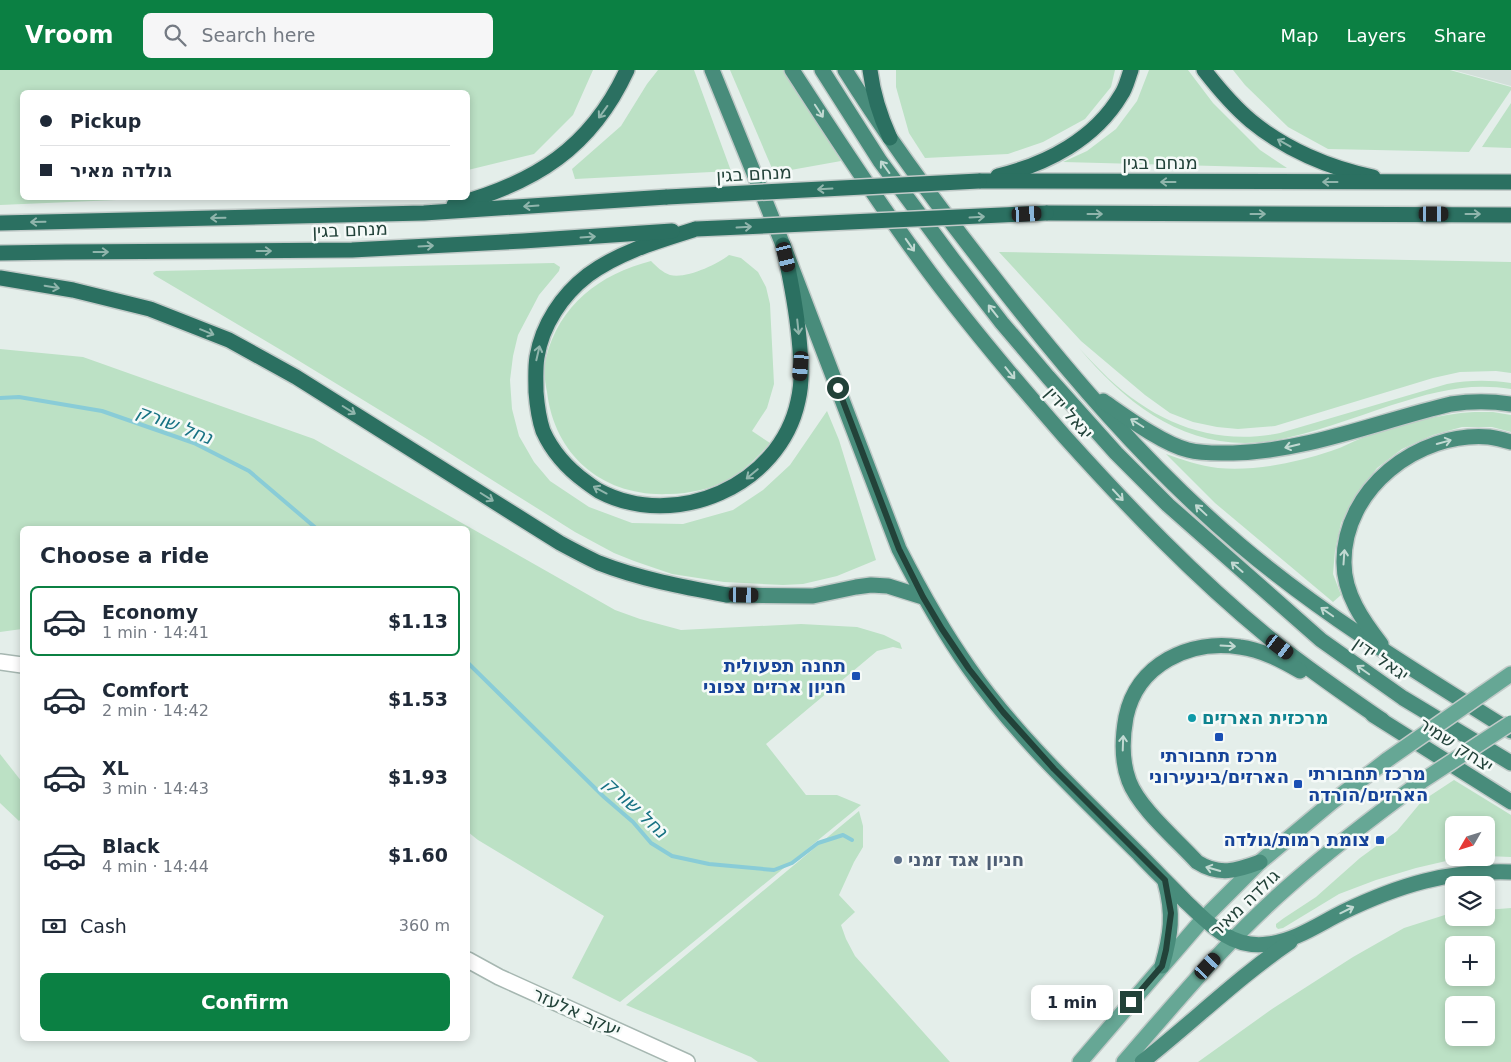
<!DOCTYPE html>
<meta charset="utf-8">
<style>
body{margin:0;font-family:"DejaVu Sans",Heebo,sans-serif;background:#f6f6f7;color:#1f2937;height:100vh;display:flex;flex-direction:column;font-size:19px;white-space:nowrap}
*{box-sizing:border-box;margin:0}
p{font-size:16px;color:#747a83}
.icon{flex:none;width:28px;height:28px;fill:none;stroke:currentColor;stroke-width:2;stroke-linecap:round;stroke-linejoin:round}
.map{position:relative;flex:1;overflow:hidden}
.side{position:absolute;left:20px;top:456px;width:450px;height:515px;display:flex;flex-direction:column;background:#fff;border-radius:8px;box-shadow:0 2px 8px #0003}
.side>*{flex:none}
.guide{position:absolute;left:20px;top:20px;width:450px;height:110px;border-radius:8px;box-shadow:0 2px 8px #0003;display:grid;align-content:center;height:110px;padding:0 20px;background:#fff}
.needle{width:32px;rotate:231deg}
.controls{position:absolute;left:1445px;top:746px;display:grid;gap:10px}
.controls a{display:grid;place-items:center;width:50px;height:50px;border-radius:8px;background:#fff;box-shadow:0 2px 8px #0003;font-size:25px}
.end{position:absolute;width:22px;height:22px;margin:-11px;border:6px solid #224239;background:#fff;box-shadow:0 0 0 2px #fff}
.from{border-radius:50%}
.bubble{position:absolute;height:35px;border-radius:8px;background:#fff;box-shadow:0 2px 8px #0003;font-size:16px;font-weight:800;line-height:35px;text-align:center}
.car{position:absolute;width:15px;height:30px;margin:-15px -8px;border-radius:6px;box-shadow:0 0 4px 1px #0007;background:linear-gradient(#222 24%,#8ab4d8 0 40%,#222 0 76%,#8ab4d8 0 86%,#222 0)}
.guide b{display:flex;align-items:center;gap:18px;height:48px;font-size:19px}
.guide b+b{border-top:1px solid #e0e1e3}
.guide i{width:12px;height:12px;background:#1f2937}
ul{padding:0;list-style:none}
li{display:flex;align-items:center;gap:15px;height:70px;margin:0 10px 8px;padding:0 10px;border:2px solid transparent;border-radius:8px}
li div{flex:1}
li b{display:block;font-size:19px}
li em{font-style:normal;font-weight:800}
li.active{border-color:#0b8043}
li>.icon{width:45px;height:45px;stroke-width:1.5}
h2{padding:0 20px;font-size:22px;line-height:60px}
.pay{display:flex;align-items:center;gap:12px;height:55px;padding:0 20px;font-size:19px}
.pay p{margin-inline-start:auto}
.action{display:flex;gap:10px;margin-top:auto;padding:10px 20px}
.action a{flex:1;height:58px;border-radius:8px;background:#0b8043;color:#fff;font-size:20px;font-weight:800;line-height:58px;text-align:center}
header{display:flex;align-items:center;gap:30px;box-sizing:border-box;height:70px;padding:0 25px;background:#0b8043;color:#fff}
header strong{font-size:24px}
nav{display:flex;gap:28px;margin-inline-start:auto;font-size:18px}
.search{width:350px;height:45px;background:#f6f6f7;display:flex;align-items:center;gap:12px;box-sizing:border-box;padding:0 18px;border-radius:8px;color:#747a83;font-size:19px}
.map>svg:first-child{display:block}
.built{fill:#d2dfd9}
.green{fill:#bce1c5;fill-rule:evenodd}
.lines{fill:none;stroke-linecap:round;stroke-linejoin:round}
.stream{stroke:#89ccd7;stroke-width:4}
.minor-casing{stroke:#a6b7b1;stroke-width:18}
.primary-casing{stroke:#c1cac8;stroke-width:18}
.trunk-casing{stroke:#c1cac8;stroke-width:18}
.motorway-casing{stroke:#c1cac8;stroke-width:18}
.minor{stroke:#fff;stroke-width:15}
.primary{stroke:#66a795;stroke-width:15}
.trunk{stroke:#488c7b;stroke-width:15}
.motorway{stroke:#2b7061;stroke-width:15}
.primary-bridge-casing{stroke:#c1cac8;stroke-width:18;stroke-linecap:butt}
.motorway-bridge-casing{stroke:#c1cac8;stroke-width:18;stroke-linecap:butt}
.primary-bridge{stroke:#66a795;stroke-width:15}
.motorway-bridge{stroke:#2b7061;stroke-width:15}
.oneway{stroke:#c1d9d2}
.oneway2{stroke:#90b5ac}
.route{stroke:#224239;stroke-width:6}
.transit-dot{fill:#1a4fb4;stroke:#f5faf8;stroke-width:2}
.culture-dot{fill:#0f9aa8;stroke:#f5faf8;stroke-width:2}
.service-dot{fill:#5c6f8a;stroke:#f5faf8;stroke-width:2}
.labels{text-anchor:middle;stroke-width:5;stroke-linejoin:round;paint-order:stroke}
.street-label{font-size:18px;fill:#224239;stroke:#f5faf8}
.transit-label{font-size:18px;font-weight:bold;fill:#164399;stroke:#f5faf8;text-anchor:end}
.culture-label{font-size:18px;font-weight:bold;fill:#0d838f;stroke:#f5faf8;text-anchor:start}
.service-label{font-size:18px;font-weight:bold;fill:#4e5e75;stroke:#f5faf8;text-anchor:start}
.water-label{font-size:19px;font-style:italic;fill:#177283;stroke:#f5faf8}
</style>
<header>
<strong>Vroom</strong>
<div class="search"><svg class="icon" aria-label="search" viewBox="0 0 24 24"><circle cx="10" cy="10" r="6"/><path d="M15 15l6 6"/></svg>Search here</div>
<nav><a>Map</a><a>Layers</a><a>Share</a></nav>
</header>
<div class="map">
<svg width="1511" height="992" viewBox="0 0 1511 992">
<rect width="100%" height="100%" fill="#e4eeea"/>
<path class="built" d="M1453,0H1511V16Z"/>
<g class="green">
<path d="M0,0H593L573,45L534,84L468,100V22H22V128H163L0,135Z"/>
<path d="M658,0H694L731,101L575,109L572,99L621,56L647,14Z"/>
<path d="M730,0H784L841,91L774,103Z"/>
<path d="M896,0H1115L1111,17L1085,49L1043,72L1008,84L925,88L909,63L896,17Z"/>
<path d="M1149,0H1188L1213,33L1260,80L1287,98L1063,92L1087,81L1116,59L1137,31Z"/>
<path d="M1233,0H1450L1511,17V20L1469,82L1328,79L1288,57L1245,15Z"/>
<path d="M1511,33V78L1482,77Z"/>
<path d="M999,182L1511,192V303L1496,301L1460,302L1433,308L1275,356L1238,359L1217,357L1193,352L1170,343L1145,325L1081,271Z"/>
<path d="M729,185L741,188L758,202L766,217L770,234L774,314L767,338L752,361L770,373C740,407 716,422 669,424C604,427 555,387 547,322C545,312 543,299 546,288C559,235 600,204 651,191C657,197 662,202 670,205C686,209 716,195 729,185Z"/>
<path d="M554,193L560,197L559,201L539,225L518,265L513,286L510,310L512,339L519,366L534,392L550,411L589,437L632,453L683,454L733,440L763,420L790,395L827,341L839,370L876,490L837,506L803,514L783,515L724,512L672,504L634,491L614,483L575,462L427,369L291,286L154,205L153,203L156,201Z"/>
<path d="M1079,278C1088,288 1098,298 1108,308C1157,354 1214,376 1280,363L1447,314C1469,310 1489,310 1511,313V319C1468,312 1433,322 1392,335C1352,348 1312,364 1271,371C1189,383 1129,337 1079,278Z"/>
<path d="M0,279L83,287L314,369L615,540L640,549L681,560L801,554L857,557L884,565L900,573L902,579L893,577L877,581L766,674L806,725H837L861,735L620,932L572,908L604,846L478,770L468,762V459H22V559L0,562Z"/>
<path d="M1474,342H1493L1511,345V362L1492,357H1462L1433,365L1402,379L1377,398L1353,430L1341,453L1335,481L1333,504L1341,525L1333,532L1215,433L1166,384C1183,390 1200,396 1218,398C1256,401 1295,393 1331,381C1344,377 1357,369 1370,365C1404,354 1438,344 1474,342Z"/>
<path d="M0,684L22,712V748L19,751L0,733Z"/>
<path d="M1454,710L1511,745V787L1486,786V755H1454V788H1469H1459L1416,798L1376,810L1339,824L1283,858L1278,859L1276,857V854L1284,848L1316,827L1360,788L1397,761L1422,731Z"/>
<path d="M859,741L863,756V777L854,792L839,825L855,842L841,855L846,869L855,886L950,992H758L751,987L626,935Z"/>
<path d="M1511,838V992H1198L1272,939L1353,887L1404,858L1451,843H1454V848H1486V840ZM1454,875H1486V908H1454ZM1454,935H1486V968H1454Z"/>
</g>
<g class="lines">
<g class="stream">
<path d="M0,328L19,327L102,341L194,373L249,401L317,459"/>
<path d="M468,593L604,727L633,752L651,773L672,786L709,794L774,800L792,793L818,773L843,765L852,770"/>
</g>
<g class="minor-casing">
<g id="minor">
<path d="M0,592L22,595"/>
<path d="M468,890L499,907L687,992"/>
</g>
</g>
<g class="primary-casing">
<g id="primary">
<path d="M1482,624L1511,604"/>
<path d="M1080,992L1203,849L1260,792L1332,732L1387,690"/>
<path d="M1124,992C1177,931 1229,868 1290,815C1332,778 1377,744 1422,711"/>
</g>
</g>
<g class="trunk-casing">
<g id="trunk">
<path d="M712,0L783,175L899,479C920,520 942,560 969,598C1017,667 1080,725 1139,784C1154,800 1170,815 1185,831C1198,843 1210,856 1225,865C1238,873 1253,876 1268,874C1295,871 1319,854 1343,842C1399,815 1448,800 1511,802"/>
<path d="M792,0C833,63 874,127 919,188C964,250 1014,309 1065,367C1128,437 1194,506 1267,566C1303,596 1343,623 1382,650"/>
<path d="M822,0L880,91L954,191L1002,253L1048,307L1116,383L1168,435L1321,570L1403,628L1511,693"/>
<path d="M845,0C890,72 940,139 992,205C1067,302 1147,396 1240,475C1324,546 1418,603 1511,661"/>
<path d="M1103,331C1125,346 1163,374 1188,380C1203,384 1218,383 1233,383C1308,381 1379,351 1451,334C1472,331 1490,331 1511,334"/>
<path d="M727,525L813,526L856,517L871,515L888,516L923,527"/>
<path d="M1381,574C1363,551 1344,524 1344,493C1343,419 1418,361 1489,367C1496,368 1504,370 1511,372"/>
<path d="M1373,645L1511,732"/>
<path d="M1260,792C1236,801 1219,806 1197,792C1177,770 1139,738 1129,711C1121,690 1122,669 1126,647C1137,594 1190,569 1240,577C1262,580 1281,590 1300,601"/>
<path d="M1162,896C1171,865 1174,844 1165,812"/>
<path d="M1142,992C1192,953 1237,908 1290,872"/>
</g>
</g>
<g class="motorway-casing">
<g id="motorway">
<path d="M870,0C873,24 880,46 890,68"/>
<path d="M1204,0C1218,18 1233,36 1251,51C1285,79 1329,98 1373,107"/>
<path d="M998,106C1047,94 1095,69 1121,25C1126,18 1128,8 1131,0"/>
<path d="M979,111L1511,112"/>
<path d="M454,135C535,113 591,78 627,0"/>
<path d="M1046,143L1511,145"/>
<path d="M0,153L424,143L667,127"/>
<path d="M696,159C658,171 619,182 588,205C562,225 542,255 537,287C535,299 536,311 536,322C537,335 539,349 543,361C552,381 568,399 586,412C590,415 594,418 599,421C675,461 780,416 798,331C803,310 801,289 799,268C796,237 790,206 783,175"/>
<path d="M0,183L66,182L352,180L523,171L672,161"/>
<path d="M0,208L73,220L150,239L229,270L296,307L560,473C573,480 586,487 599,493C640,509 683,517 727,525"/>
</g>
</g>
<use href="#minor" class="minor"/>
<use href="#primary" class="primary"/>
<use href="#trunk" class="trunk"/>
<use href="#motorway" class="motorway"/>
<g class="primary-bridge-casing">
<g id="primary-bridge">
<path d="M1387,690L1482,624"/>
<path d="M1422,711L1511,653"/>
</g>
</g>
<g class="motorway-bridge-casing">
<g id="motorway-bridge">
<path d="M667,127L979,111"/>
<path d="M696,159L1046,143"/>
</g>
</g>
<use href="#primary-bridge" class="primary-bridge"/>
<use href="#motorway-bridge" class="motorway-bridge"/>
</g>
<defs><path id="oneway-shaft" d="M-6 0H5M1.5-3L5.5 0L1.5 3" fill="none" stroke-width="1.6" stroke-linecap="round" stroke-linejoin="round" transform="scale(1.25)"/></defs>
<g class="oneway">
<use href="#oneway-shaft" transform="translate(819 41) rotate(57)"/>
<use href="#oneway-shaft" transform="translate(885 97) rotate(-126)"/>
<use href="#oneway-shaft" transform="translate(910 175) rotate(55)"/>
<use href="#oneway-shaft" transform="translate(993 241) rotate(-128)"/>
<use href="#oneway-shaft" transform="translate(1010 303) rotate(51)"/>
<use href="#oneway-shaft" transform="translate(1137 353) rotate(-148)"/>
<use href="#oneway-shaft" transform="translate(1444 372) rotate(-15)"/>
<use href="#oneway-shaft" transform="translate(1292 376) rotate(167)"/>
<use href="#oneway-shaft" transform="translate(1118 425) rotate(47)"/>
<use href="#oneway-shaft" transform="translate(1201 440) rotate(-137)"/>
<use href="#oneway-shaft" transform="translate(1344 487) rotate(-86)"/>
<use href="#oneway-shaft" transform="translate(1237 497) rotate(-139)"/>
<use href="#oneway-shaft" transform="translate(1327 542) rotate(-145)"/>
<use href="#oneway-shaft" transform="translate(1228 576) rotate(3)"/>
<use href="#oneway-shaft" transform="translate(1363 600) rotate(-145)"/>
<use href="#oneway-shaft" transform="translate(1123 673) rotate(-88)"/>
<use href="#oneway-shaft" transform="translate(1213 799) rotate(-164)"/>
<use href="#oneway-shaft" transform="translate(1347 840) rotate(-26)"/>
</g>
<g class="oneway2">
<use href="#oneway-shaft" transform="translate(603 42) rotate(126)"/>
<use href="#oneway-shaft" transform="translate(1284 73) rotate(-151)"/>
<use href="#oneway-shaft" transform="translate(1168 112) rotate(-180)"/>
<use href="#oneway-shaft" transform="translate(1330 112) rotate(-180)"/>
<use href="#oneway-shaft" transform="translate(825 119) rotate(177)"/>
<use href="#oneway-shaft" transform="translate(531 136) rotate(176)"/>
<use href="#oneway-shaft" transform="translate(1095 144)"/>
<use href="#oneway-shaft" transform="translate(1258 144)"/>
<use href="#oneway-shaft" transform="translate(1473 144)"/>
<use href="#oneway-shaft" transform="translate(977 147) rotate(-3)"/>
<use href="#oneway-shaft" transform="translate(218 148) rotate(179)"/>
<use href="#oneway-shaft" transform="translate(38 152) rotate(179)"/>
<use href="#oneway-shaft" transform="translate(744 157) rotate(-3)"/>
<use href="#oneway-shaft" transform="translate(588 167) rotate(-4)"/>
<use href="#oneway-shaft" transform="translate(426 176) rotate(-3)"/>
<use href="#oneway-shaft" transform="translate(264 181)"/>
<use href="#oneway-shaft" transform="translate(101 182)"/>
<use href="#oneway-shaft" transform="translate(52 217) rotate(10)"/>
<use href="#oneway-shaft" transform="translate(798 257) rotate(84)"/>
<use href="#oneway-shaft" transform="translate(207 262) rotate(22)"/>
<use href="#oneway-shaft" transform="translate(538 283) rotate(-77)"/>
<use href="#oneway-shaft" transform="translate(349 340) rotate(32)"/>
<use href="#oneway-shaft" transform="translate(752 404) rotate(140)"/>
<use href="#oneway-shaft" transform="translate(600 420) rotate(-152)"/>
<use href="#oneway-shaft" transform="translate(487 427) rotate(32)"/>
</g>
<g class="lines">
<path class="route" d="M838,318L899,479L923,527L942,559L969,599L1003,642L1054,699L1165,810L1171,843L1166,880L1162,896L1131,932"/>
</g>
<g class="transit-dot">
<rect x="851" y="601" width="10" height="10" rx="2.5"/>
<rect x="1214" y="662" width="10" height="10" rx="2.5"/>
<rect x="1293" y="709" width="10" height="10" rx="2.5"/>
<rect x="1375" y="765" width="10" height="10" rx="2.5"/>
</g>
<circle class="culture-dot" cx="1192" cy="648" r="5"/>
<circle class="service-dot" cx="898" cy="790" r="5"/>
<g class="labels">
<g class="street-label">
<text x="1160" y="99">מנחם בגין</text>
<text transform="translate(754 104) rotate(-3)" y="6">מנחם בגין</text>
<text transform="translate(350 160) rotate(-2)" y="6">מנחם בגין</text>
<text transform="translate(1069 343) rotate(49)" y="6">יגאל ידין</text>
<text transform="translate(1381 589) rotate(35)" y="6">יגאל ידין</text>
<text transform="translate(1456 675) rotate(33)" y="6">יצחק שמיר</text>
<text transform="translate(1245 833) rotate(-44)" y="6">גולדה מאיר</text>
<text transform="translate(577 942) rotate(24)" y="6">יעקב אלעזר</text>
</g>
<g class="transit-label">
<text x="846" y="602">תחנה תפעולית<tspan x="846" dy="21">חניון ארזים צפוני</tspan></text>
<text x="1219" y="692" text-anchor="middle">מרכז תחבורתי<tspan x="1219" dy="21">הארזים/בינעירוני</tspan></text>
<text x="1308" y="710" text-anchor="start">מרכז תחבורתי<tspan x="1308" dy="21">הארזים/הורדה</tspan></text>
<text x="1370" y="776">צומת רמות/גולדה</text>
</g>
<g class="culture-label">
<text x="1202" y="654">מרכזית הארזים</text>
</g>
<g class="service-label">
<text x="908" y="796">חניון אגד זמני</text>
</g>
<g class="water-label">
<text transform="translate(175 354) rotate(21)" y="7">נחל שורק</text>
<text transform="translate(636 737) rotate(43)" y="7">נחל שורק</text>
</g>
</g>
</svg>
<div class="controls">
<a><svg class="needle" viewBox="-14 -14 28 28"><path d="M0-13l5 13h-10z" fill="#e53935"/><path d="M0 13l5-13h-10z" fill="#747a83"/></svg></a>
<a><svg class="icon" aria-label="layers" viewBox="0 0 24 24"><path d="M12 4l9 5-9 5-9-5zM3 14l9 5 9-5"/></svg></a>
<a>+</a>
<a>−</a>
</div>
<i class="end from" style="left:838px;top:318px"></i>
<i class="end" style="left:1131px;top:932px"></i>
<div class="bubble" style="left:1031px;top:915px;width:82px">1 min</div>
<i class="car" style="left:1027px;top:144px;rotate:87deg"></i>
<i class="car" style="left:1434px;top:144px;rotate:90deg"></i>
<i class="car" style="left:786px;top:187px;rotate:166deg"></i>
<i class="car" style="left:801px;top:296px;rotate:185deg"></i>
<i class="car" style="left:744px;top:525px;rotate:91deg"></i>
<i class="car" style="left:1280px;top:577px;rotate:127deg"></i>
<i class="car" style="left:1208px;top:896px;rotate:43deg"></i>
<div class="guide">
<b><i class="from"></i>Pickup</b>
<b><i></i>גולדה מאיר</b>
</div>
<section class="side">
<h2>Choose a ride</h2>
<ul>
<li class="active"><svg class="icon" aria-label="car" viewBox="0 0 24 24"><path d="M5 17H2v-5l4-1 3-4h7l3 4 3 1v5h-3M9 17h6M6 11h13"/><circle cx="7" cy="17" r="2"/><circle cx="17" cy="17" r="2"/></svg><div><b>Economy</b><p>1 min · 14:41</p></div><em>$1.13</em></li>
<li><svg class="icon" aria-label="car" viewBox="0 0 24 24"><path d="M5 17H2v-5l4-1 3-4h7l3 4 3 1v5h-3M9 17h6M6 11h13"/><circle cx="7" cy="17" r="2"/><circle cx="17" cy="17" r="2"/></svg><div><b>Comfort</b><p>2 min · 14:42</p></div><em>$1.53</em></li>
<li><svg class="icon" aria-label="car" viewBox="0 0 24 24"><path d="M5 17H2v-5l4-1 3-4h7l3 4 3 1v5h-3M9 17h6M6 11h13"/><circle cx="7" cy="17" r="2"/><circle cx="17" cy="17" r="2"/></svg><div><b>XL</b><p>3 min · 14:43</p></div><em>$1.93</em></li>
<li><svg class="icon" aria-label="car" viewBox="0 0 24 24"><path d="M5 17H2v-5l4-1 3-4h7l3 4 3 1v5h-3M9 17h6M6 11h13"/><circle cx="7" cy="17" r="2"/><circle cx="17" cy="17" r="2"/></svg><div><b>Black</b><p>4 min · 14:44</p></div><em>$1.60</em></li>
</ul>
<div class="pay"><svg class="icon" aria-label="cash" viewBox="0 0 24 24"><path d="M3 7h18v10H3z"/><circle cx="12" cy="12" r="2"/></svg>Cash<p>360 m</p></div>
<div class="action"><a>Confirm</a></div>
</section>
</div>
